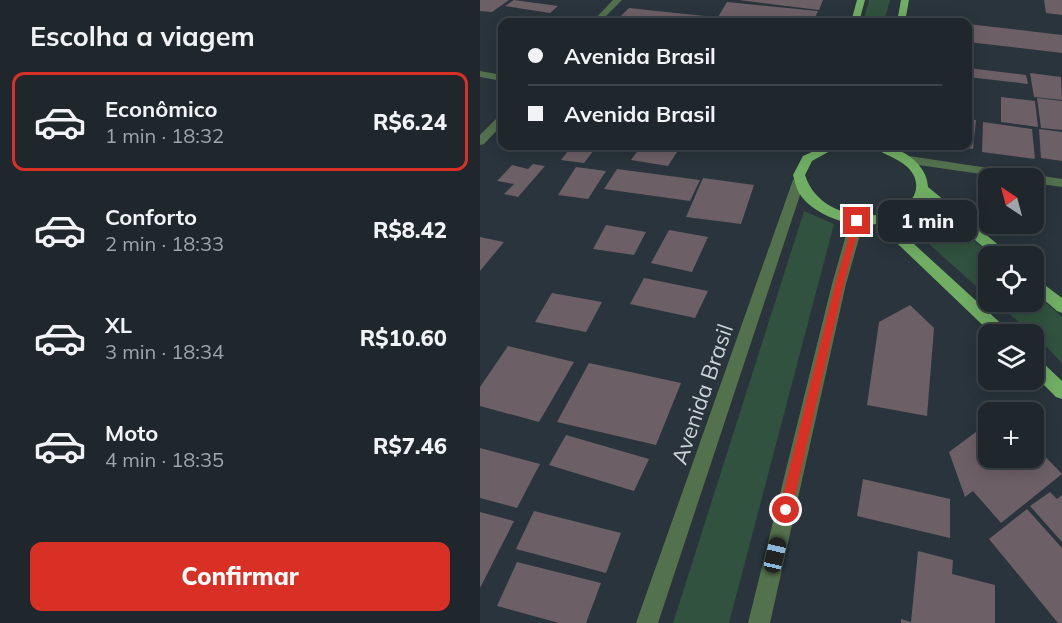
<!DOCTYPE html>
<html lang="pt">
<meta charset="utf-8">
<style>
body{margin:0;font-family:Mulish,sans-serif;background:#2c3339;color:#f1f3f6;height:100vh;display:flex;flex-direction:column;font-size:22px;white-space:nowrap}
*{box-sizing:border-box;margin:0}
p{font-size:20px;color:#a1a5aa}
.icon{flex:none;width:33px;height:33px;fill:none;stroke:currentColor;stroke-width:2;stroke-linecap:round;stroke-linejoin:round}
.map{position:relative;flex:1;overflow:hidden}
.side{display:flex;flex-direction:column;background:#1f272d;width:480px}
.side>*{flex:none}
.guide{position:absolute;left:18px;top:18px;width:474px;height:132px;border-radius:12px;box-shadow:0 3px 15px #0003,0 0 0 2px #3c4449;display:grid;align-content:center;height:132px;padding:0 30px;background:#1f272d}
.needle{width:39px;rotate:324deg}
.controls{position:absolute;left:498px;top:168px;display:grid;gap:12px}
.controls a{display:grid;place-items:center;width:66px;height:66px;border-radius:12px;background:#1f272d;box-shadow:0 3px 15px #0003,0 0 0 2px #3c4449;font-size:30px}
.end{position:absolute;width:27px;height:27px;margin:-14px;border:8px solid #d93025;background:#fff;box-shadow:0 0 0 3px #fff}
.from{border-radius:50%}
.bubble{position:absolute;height:42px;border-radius:12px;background:#1f272d;box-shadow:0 3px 15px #0003,0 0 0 2px #3c4449;font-size:20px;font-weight:800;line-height:42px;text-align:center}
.car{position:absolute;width:18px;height:36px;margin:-18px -9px;border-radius:8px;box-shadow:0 0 4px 2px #0007;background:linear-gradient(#222 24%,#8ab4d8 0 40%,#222 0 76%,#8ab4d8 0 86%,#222 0)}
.guide b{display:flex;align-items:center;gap:21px;height:57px;font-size:22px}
.guide b+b{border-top:2px solid #3c4449}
.guide i{width:15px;height:15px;background:#f1f3f6}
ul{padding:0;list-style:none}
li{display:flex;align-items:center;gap:18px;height:99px;margin:0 12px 9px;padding:0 18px;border:3px solid transparent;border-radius:12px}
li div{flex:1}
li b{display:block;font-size:22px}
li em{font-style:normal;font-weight:800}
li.selected{border-color:#d93025}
li>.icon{width:54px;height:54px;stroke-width:1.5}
h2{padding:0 30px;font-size:27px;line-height:72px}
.action{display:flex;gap:12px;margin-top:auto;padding:12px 30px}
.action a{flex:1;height:69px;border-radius:12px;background:#d93025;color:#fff;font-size:24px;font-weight:800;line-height:69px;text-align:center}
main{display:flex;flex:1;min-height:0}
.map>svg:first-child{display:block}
.green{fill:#30523e}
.building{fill:#6d5f66}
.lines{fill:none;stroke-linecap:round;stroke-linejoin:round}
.minor{fill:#53714d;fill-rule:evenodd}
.major{fill:#70ae63;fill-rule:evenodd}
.route{fill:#d93025}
.labels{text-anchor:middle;stroke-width:4.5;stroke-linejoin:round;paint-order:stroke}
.street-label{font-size:22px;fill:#cdd4d9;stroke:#29343c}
</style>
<main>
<section class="side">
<h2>Escolha a viagem</h2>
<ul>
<li class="selected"><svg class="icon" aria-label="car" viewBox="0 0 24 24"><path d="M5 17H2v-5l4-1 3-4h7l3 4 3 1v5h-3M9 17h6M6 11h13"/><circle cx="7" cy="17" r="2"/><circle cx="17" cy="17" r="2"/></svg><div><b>Econômico</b><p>1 min · 18:32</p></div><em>R$6.24</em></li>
<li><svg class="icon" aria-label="car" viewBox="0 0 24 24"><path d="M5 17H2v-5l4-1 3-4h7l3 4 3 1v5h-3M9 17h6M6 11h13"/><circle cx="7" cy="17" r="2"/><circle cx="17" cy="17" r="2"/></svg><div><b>Conforto</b><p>2 min · 18:33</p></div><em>R$8.42</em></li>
<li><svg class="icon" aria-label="car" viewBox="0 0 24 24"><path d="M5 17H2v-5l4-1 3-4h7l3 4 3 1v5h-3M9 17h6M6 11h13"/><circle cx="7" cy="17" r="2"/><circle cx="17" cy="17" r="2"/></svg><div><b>XL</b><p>3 min · 18:34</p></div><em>R$10.60</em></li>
<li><svg class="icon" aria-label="car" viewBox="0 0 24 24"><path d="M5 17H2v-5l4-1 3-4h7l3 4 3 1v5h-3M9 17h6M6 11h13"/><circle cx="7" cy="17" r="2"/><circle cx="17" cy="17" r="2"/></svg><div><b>Moto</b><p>4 min · 18:35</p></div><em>R$7.46</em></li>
</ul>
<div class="action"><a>Confirmar</a></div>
</section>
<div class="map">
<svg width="582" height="623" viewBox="0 0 582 623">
<rect width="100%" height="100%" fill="#29343c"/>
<g class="green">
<path d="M389,0H410L404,22H383Z"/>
<path d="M324,211L354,224L249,623H193Z"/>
<path d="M468,219L512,256H508V297L438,234Z"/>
<path d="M554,292L582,317V363L554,334L514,302H554Z"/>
</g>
<g class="building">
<path d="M0,0H29L12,12L0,11Z"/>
<path d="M34,0L78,6L70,13L25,6Z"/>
<path d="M259,0H343L339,10Z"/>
<path d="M564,0H582V15L566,13Z"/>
<path d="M247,2L338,11L333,22H296L238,17Z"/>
<path d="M149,8L224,16L219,22H135Z"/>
<path d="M488,24L582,35V53L488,42Z"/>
<path d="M488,68L546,75L548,84L488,77Z"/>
<path d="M550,73L581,77L582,100L554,97Z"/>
<path d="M521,97L555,101L558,127L521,122Z"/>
<path d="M557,98L582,101V130L561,128Z"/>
<path d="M488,119L496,120L493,149L478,147L488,146Z"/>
<path d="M503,122L552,129L555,159L502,152Z"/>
<path d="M559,129L582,132V161L561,158Z"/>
<path d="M92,146H117L104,163L81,160Z"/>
<path d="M161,146H201L188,166L151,160Z"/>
<path d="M53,164L65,166L38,197L24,194L34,184L17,181L32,165L48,169Z"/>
<path d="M96,167L126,171L108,199L78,195Z"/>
<path d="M137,169L220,180L210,201L124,189Z"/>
<path d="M223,178L274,185L261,224L206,217Z"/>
<path d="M126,225L166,232L154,255L113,249Z"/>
<path d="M189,230L228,237L212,272L171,263Z"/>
<path d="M0,237L24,242L0,271Z"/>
<path d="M164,278L228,291L215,318L150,304Z"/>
<path d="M72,293L122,302L106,332L55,322Z"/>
<path d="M430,305L454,328L447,416L387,405L399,322Z"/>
<path d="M28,346L94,362L59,422L0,406V387Z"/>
<path d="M109,363L201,383L176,445L77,422Z"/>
<path d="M508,423V458H554V445L582,474L521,523L493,491L485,497L469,452Z"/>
<path d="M86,435L169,459L154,491L69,465Z"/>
<path d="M0,448L60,464L37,508L0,498Z"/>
<path d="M383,479L470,499V538L377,516Z"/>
<path d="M570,492L577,499L582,495V542L550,506Z"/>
<path d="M547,509L582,548V623H578L509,539Z"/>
<path d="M54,511L141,533L126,573L36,549Z"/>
<path d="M0,512L34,521L0,588Z"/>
<path d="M438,551L473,560L472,574L515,585V623H421V619L431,622Z"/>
<path d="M37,562L121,583L106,623H79L17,606Z"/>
</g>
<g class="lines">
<g class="minor">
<path d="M133,0H142L120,22H112Z"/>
<path d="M0,71L22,75V81L0,77Z"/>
<path d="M22,116V125L4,144L0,145V135L18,117Z"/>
<path d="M318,146H333L343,151L337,155Z"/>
<path d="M429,156L582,179V187L554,183V178H528L425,163V157Z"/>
<path d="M319,176L325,180L178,623H156L313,180Z"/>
<path d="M377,216L384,221L366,284L290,623H268L352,284L370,221Z"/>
</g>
<g class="major">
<path d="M377,0H385L379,22H371Z"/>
<path d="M421,0H429L425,22H417Z"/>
<path d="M345,146H359L332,161L325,175C345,237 453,220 434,176C426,159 405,157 393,146C417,143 447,162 448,187L527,252L529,256H514L445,198L438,207L411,223L527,329L529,334H512L397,224C371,228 334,216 319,193C316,188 315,181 313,175L323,156Z"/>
<path d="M554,277L582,298V313L577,311L554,291Z"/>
<path d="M554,358L560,360L582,381V399L576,397L554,375Z"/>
</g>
</g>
<path class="route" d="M374,219L381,221L364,284L312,510L310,514L306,516L301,514L299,510L355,284Z"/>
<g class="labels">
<g class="street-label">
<text transform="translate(222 394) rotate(-71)" y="8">Avenida Brasil</text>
</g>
</g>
</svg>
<div class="controls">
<a><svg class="needle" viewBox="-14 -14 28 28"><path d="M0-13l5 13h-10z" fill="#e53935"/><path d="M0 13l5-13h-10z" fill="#a1a5aa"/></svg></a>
<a><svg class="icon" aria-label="locate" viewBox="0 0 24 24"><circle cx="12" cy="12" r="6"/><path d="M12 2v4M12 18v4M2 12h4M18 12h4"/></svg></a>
<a><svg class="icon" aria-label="layers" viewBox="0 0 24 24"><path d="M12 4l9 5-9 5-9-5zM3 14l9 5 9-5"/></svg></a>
<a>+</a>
</div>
<i class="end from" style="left:306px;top:510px"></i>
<i class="end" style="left:377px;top:221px"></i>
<div class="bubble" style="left:398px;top:200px;width:99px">1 min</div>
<i class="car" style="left:295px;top:555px;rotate:13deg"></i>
<div class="guide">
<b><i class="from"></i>Avenida Brasil</b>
<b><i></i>Avenida Brasil</b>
</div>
</div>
</main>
